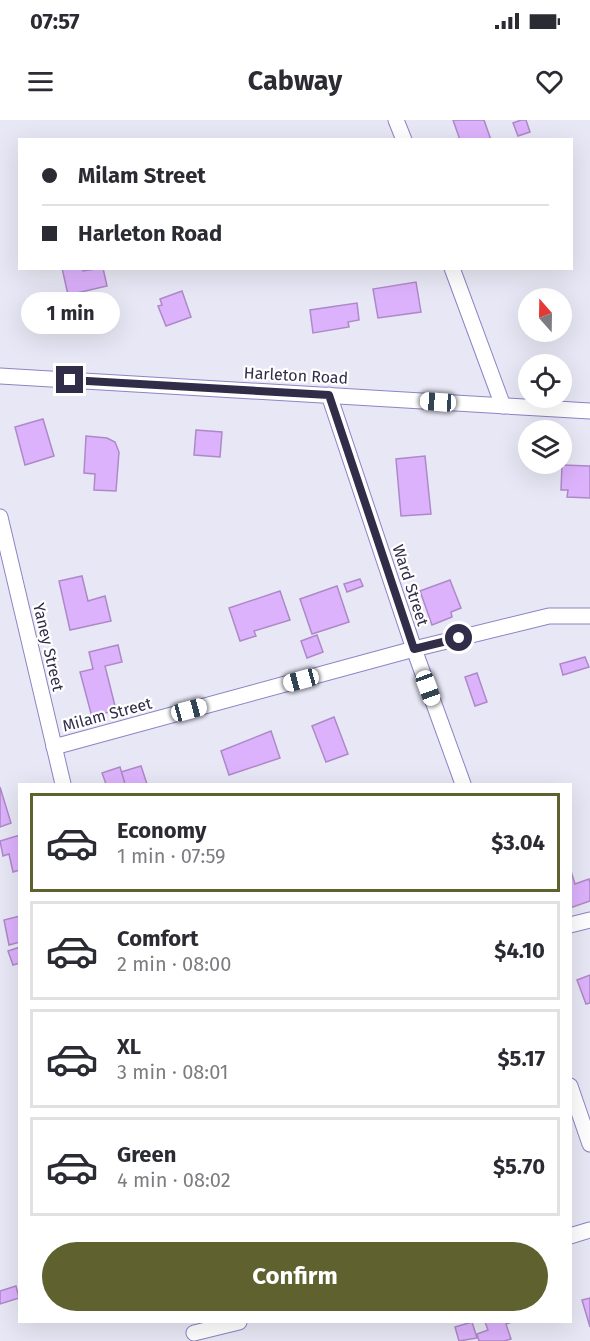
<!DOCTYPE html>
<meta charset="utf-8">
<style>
body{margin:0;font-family:"Fira Sans",sans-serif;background:#f2f2f3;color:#2b2b33;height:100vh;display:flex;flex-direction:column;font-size:22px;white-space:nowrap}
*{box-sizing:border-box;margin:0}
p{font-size:20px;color:#7c7c81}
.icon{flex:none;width:33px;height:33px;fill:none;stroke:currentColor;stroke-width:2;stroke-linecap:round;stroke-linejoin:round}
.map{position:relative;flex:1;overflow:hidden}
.drawer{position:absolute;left:18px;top:663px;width:554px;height:540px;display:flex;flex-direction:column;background:#fff;border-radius:0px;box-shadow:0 6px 24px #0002}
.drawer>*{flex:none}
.guide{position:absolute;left:18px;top:18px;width:555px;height:132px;border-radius:0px;box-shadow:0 6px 24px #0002;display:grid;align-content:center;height:132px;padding:0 24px;background:#fff}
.needle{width:39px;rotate:340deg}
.tools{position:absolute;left:518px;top:168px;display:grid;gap:12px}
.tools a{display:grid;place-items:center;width:54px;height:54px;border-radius:50%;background:#fff;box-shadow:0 6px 24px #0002;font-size:30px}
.end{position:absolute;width:27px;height:27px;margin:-14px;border:8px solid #312c48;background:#fff;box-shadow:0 0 0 3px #fff}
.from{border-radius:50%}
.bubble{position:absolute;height:42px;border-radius:21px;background:#fff;box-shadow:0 6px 24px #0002;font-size:20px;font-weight:700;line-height:42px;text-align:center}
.car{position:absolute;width:18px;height:36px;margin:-18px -9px;border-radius:8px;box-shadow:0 0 4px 2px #0007;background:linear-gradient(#fff 24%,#345 0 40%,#fff 0 76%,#345 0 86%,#fff 0)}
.guide b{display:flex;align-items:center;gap:21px;height:57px;font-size:22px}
.guide b+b{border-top:2px solid #e1e1e2}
.guide i{width:15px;height:15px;background:#2b2b33}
ul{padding:10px 0 0;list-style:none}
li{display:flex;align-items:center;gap:18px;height:99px;margin:0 12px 9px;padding:0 12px;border:3px solid #e1e1e2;border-radius:0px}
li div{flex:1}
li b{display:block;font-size:22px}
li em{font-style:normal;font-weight:700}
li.selected{border-color:#5f612e}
li>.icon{width:54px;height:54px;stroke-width:1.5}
.cta{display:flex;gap:12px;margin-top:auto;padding:12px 24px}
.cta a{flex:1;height:69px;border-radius:36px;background:#5f612e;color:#fff;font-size:24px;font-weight:700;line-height:69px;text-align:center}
.status{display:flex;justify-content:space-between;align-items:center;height:42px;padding:0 30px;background:#fff;direction:ltr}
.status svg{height:16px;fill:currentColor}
header{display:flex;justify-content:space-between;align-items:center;height:78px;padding:0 24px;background:#fff;font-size:27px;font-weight:700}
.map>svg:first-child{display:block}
.building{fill:#ddb2fc;stroke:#ae89c8;stroke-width:1.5}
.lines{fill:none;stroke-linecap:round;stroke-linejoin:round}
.street-casing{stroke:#8d83c5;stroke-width:17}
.street{stroke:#fff;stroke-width:15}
.route{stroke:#312c48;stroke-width:8}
.labels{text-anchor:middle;stroke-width:4.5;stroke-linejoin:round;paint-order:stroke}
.street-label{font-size:16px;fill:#312c48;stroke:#fff}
</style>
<div class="status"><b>07:57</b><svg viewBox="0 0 49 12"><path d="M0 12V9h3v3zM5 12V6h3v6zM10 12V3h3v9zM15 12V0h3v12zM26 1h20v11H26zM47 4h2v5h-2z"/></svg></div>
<header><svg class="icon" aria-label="menu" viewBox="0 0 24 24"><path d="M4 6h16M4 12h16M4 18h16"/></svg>Cabway<svg class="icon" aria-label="heart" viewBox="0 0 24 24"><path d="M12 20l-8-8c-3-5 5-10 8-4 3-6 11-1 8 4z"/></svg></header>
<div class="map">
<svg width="590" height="1221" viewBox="0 0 590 1221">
<rect width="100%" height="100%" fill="#e8e7f5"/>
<g class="building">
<path d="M453,0H484L491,20H460Z"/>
<path d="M521,0H526L530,12L518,16L513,3Z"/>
<path d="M62,148H82L83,151L103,148L107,166L68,175Z"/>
<path d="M416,162L421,192L378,198L373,169Z"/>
<path d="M182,171L191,197L166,206L158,186L162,185L160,179Z"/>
<path d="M357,183L359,200L348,202L349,207L313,213L310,190Z"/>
<path d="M43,299L54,336L25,345L15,307Z"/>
<path d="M196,310L222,312L220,337L194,335Z"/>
<path d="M86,316L107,318L115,322L119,332L116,371L94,370L95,354L84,353Z"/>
<path d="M425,336L431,394L401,396L396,339Z"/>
<path d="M562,345L590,346V378L567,377L568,370H561Z"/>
<path d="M82,456L88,481L105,476L111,501L70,510L59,461Z"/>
<path d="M360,459L363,466L347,472L344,464Z"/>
<path d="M450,460L461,488L451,492L452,497L432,505L420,471Z"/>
<path d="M337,466L349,502L312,514L300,479Z"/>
<path d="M280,471L290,500L254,511L256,516L240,521L229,488Z"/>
<path d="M317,515L323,532L307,538L301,521Z"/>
<path d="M118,525L122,542L105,546L116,590L92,597L80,552L93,549L89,532Z"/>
<path d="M585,537L589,547L563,555L560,544Z"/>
<path d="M477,553L487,582L475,586L465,557Z"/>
<path d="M334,597L348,634L326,642L312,606Z"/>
<path d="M271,611L280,638L229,655L221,631Z"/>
<path d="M141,646L147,664H125L121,652Z"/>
<path d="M120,647L125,664H106L102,653Z"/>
<path d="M0,667L11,703L0,707Z"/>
<path d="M20,715V750L13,752L9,734L3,736L0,721Z"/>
<path d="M570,748L575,764L589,759L590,763V781L570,788Z"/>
<path d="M20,796V822L9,825L4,800Z"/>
<path d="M20,827V843L13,845L8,831Z"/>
<path d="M590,855V883L586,884L577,860Z"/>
<path d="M16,1166L19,1178L0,1184V1171Z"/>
<path d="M590,1178V1207L582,1180Z"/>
<path d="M472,1202L477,1218L459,1221L455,1207Z"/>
<path d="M485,1202H512L506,1204L511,1219L504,1221H479L477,1214L488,1210Z"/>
</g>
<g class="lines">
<g class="street-casing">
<g id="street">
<path d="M396,0L404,20"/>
<path d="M452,148L503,286"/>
<path d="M0,256L590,291"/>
<path d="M329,275L414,529L463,664"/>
<path d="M0,397L63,664"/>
<path d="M54,627L414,529L549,496H590"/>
<path d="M570,805L590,800"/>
<path d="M570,966L590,1024"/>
<path d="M570,1116L590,1110"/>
<path d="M194,1213L239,1202"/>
</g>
</g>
<use href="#street" class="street"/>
</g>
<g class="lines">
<path class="route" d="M70,260L329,275L414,529L459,518"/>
</g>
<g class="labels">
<g class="street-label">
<text transform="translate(296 255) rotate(3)" y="6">Harleton Road</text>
<text transform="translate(411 465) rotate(72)" y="6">Ward Street</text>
<text transform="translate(49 527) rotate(77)" y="6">Yaney Street</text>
<text transform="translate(107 594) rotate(-15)" y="6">Milam Street</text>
</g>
</g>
</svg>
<div class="tools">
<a><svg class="needle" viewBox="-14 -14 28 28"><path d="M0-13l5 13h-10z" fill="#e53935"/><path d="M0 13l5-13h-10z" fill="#7c7c81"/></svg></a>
<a><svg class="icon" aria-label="locate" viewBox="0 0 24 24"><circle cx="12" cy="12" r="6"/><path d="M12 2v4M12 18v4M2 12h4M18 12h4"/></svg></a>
<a><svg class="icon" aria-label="layers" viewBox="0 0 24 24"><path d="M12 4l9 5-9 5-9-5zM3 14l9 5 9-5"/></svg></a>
</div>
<i class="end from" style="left:459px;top:518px"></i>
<i class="end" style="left:70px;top:260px"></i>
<div class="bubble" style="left:21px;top:172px;width:99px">1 min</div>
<i class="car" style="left:438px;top:282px;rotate:274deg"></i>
<i class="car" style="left:301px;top:560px;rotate:255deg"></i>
<i class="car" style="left:428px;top:568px;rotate:160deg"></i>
<i class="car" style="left:189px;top:590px;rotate:75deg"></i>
<div class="guide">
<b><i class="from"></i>Milam Street</b>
<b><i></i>Harleton Road</b>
</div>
<section class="drawer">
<ul>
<li class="selected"><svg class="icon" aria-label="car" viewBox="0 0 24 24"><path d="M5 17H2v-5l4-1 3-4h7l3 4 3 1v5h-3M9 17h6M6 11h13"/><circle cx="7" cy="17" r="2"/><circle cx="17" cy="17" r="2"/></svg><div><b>Economy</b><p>1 min · 07:59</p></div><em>$3.04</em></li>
<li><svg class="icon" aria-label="car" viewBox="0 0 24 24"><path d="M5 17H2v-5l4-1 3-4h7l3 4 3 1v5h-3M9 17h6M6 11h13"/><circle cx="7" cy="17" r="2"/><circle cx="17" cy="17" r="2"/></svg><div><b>Comfort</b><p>2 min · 08:00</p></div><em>$4.10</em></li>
<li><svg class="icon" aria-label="car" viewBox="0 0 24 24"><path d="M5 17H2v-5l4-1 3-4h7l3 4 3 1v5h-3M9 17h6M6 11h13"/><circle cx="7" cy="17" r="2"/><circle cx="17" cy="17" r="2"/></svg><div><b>XL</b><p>3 min · 08:01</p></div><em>$5.17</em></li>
<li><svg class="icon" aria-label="car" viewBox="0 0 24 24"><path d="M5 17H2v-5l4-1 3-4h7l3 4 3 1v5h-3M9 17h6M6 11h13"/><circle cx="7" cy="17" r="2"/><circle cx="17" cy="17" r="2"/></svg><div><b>Green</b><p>4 min · 08:02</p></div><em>$5.70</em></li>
</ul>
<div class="cta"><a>Confirm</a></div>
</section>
</div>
